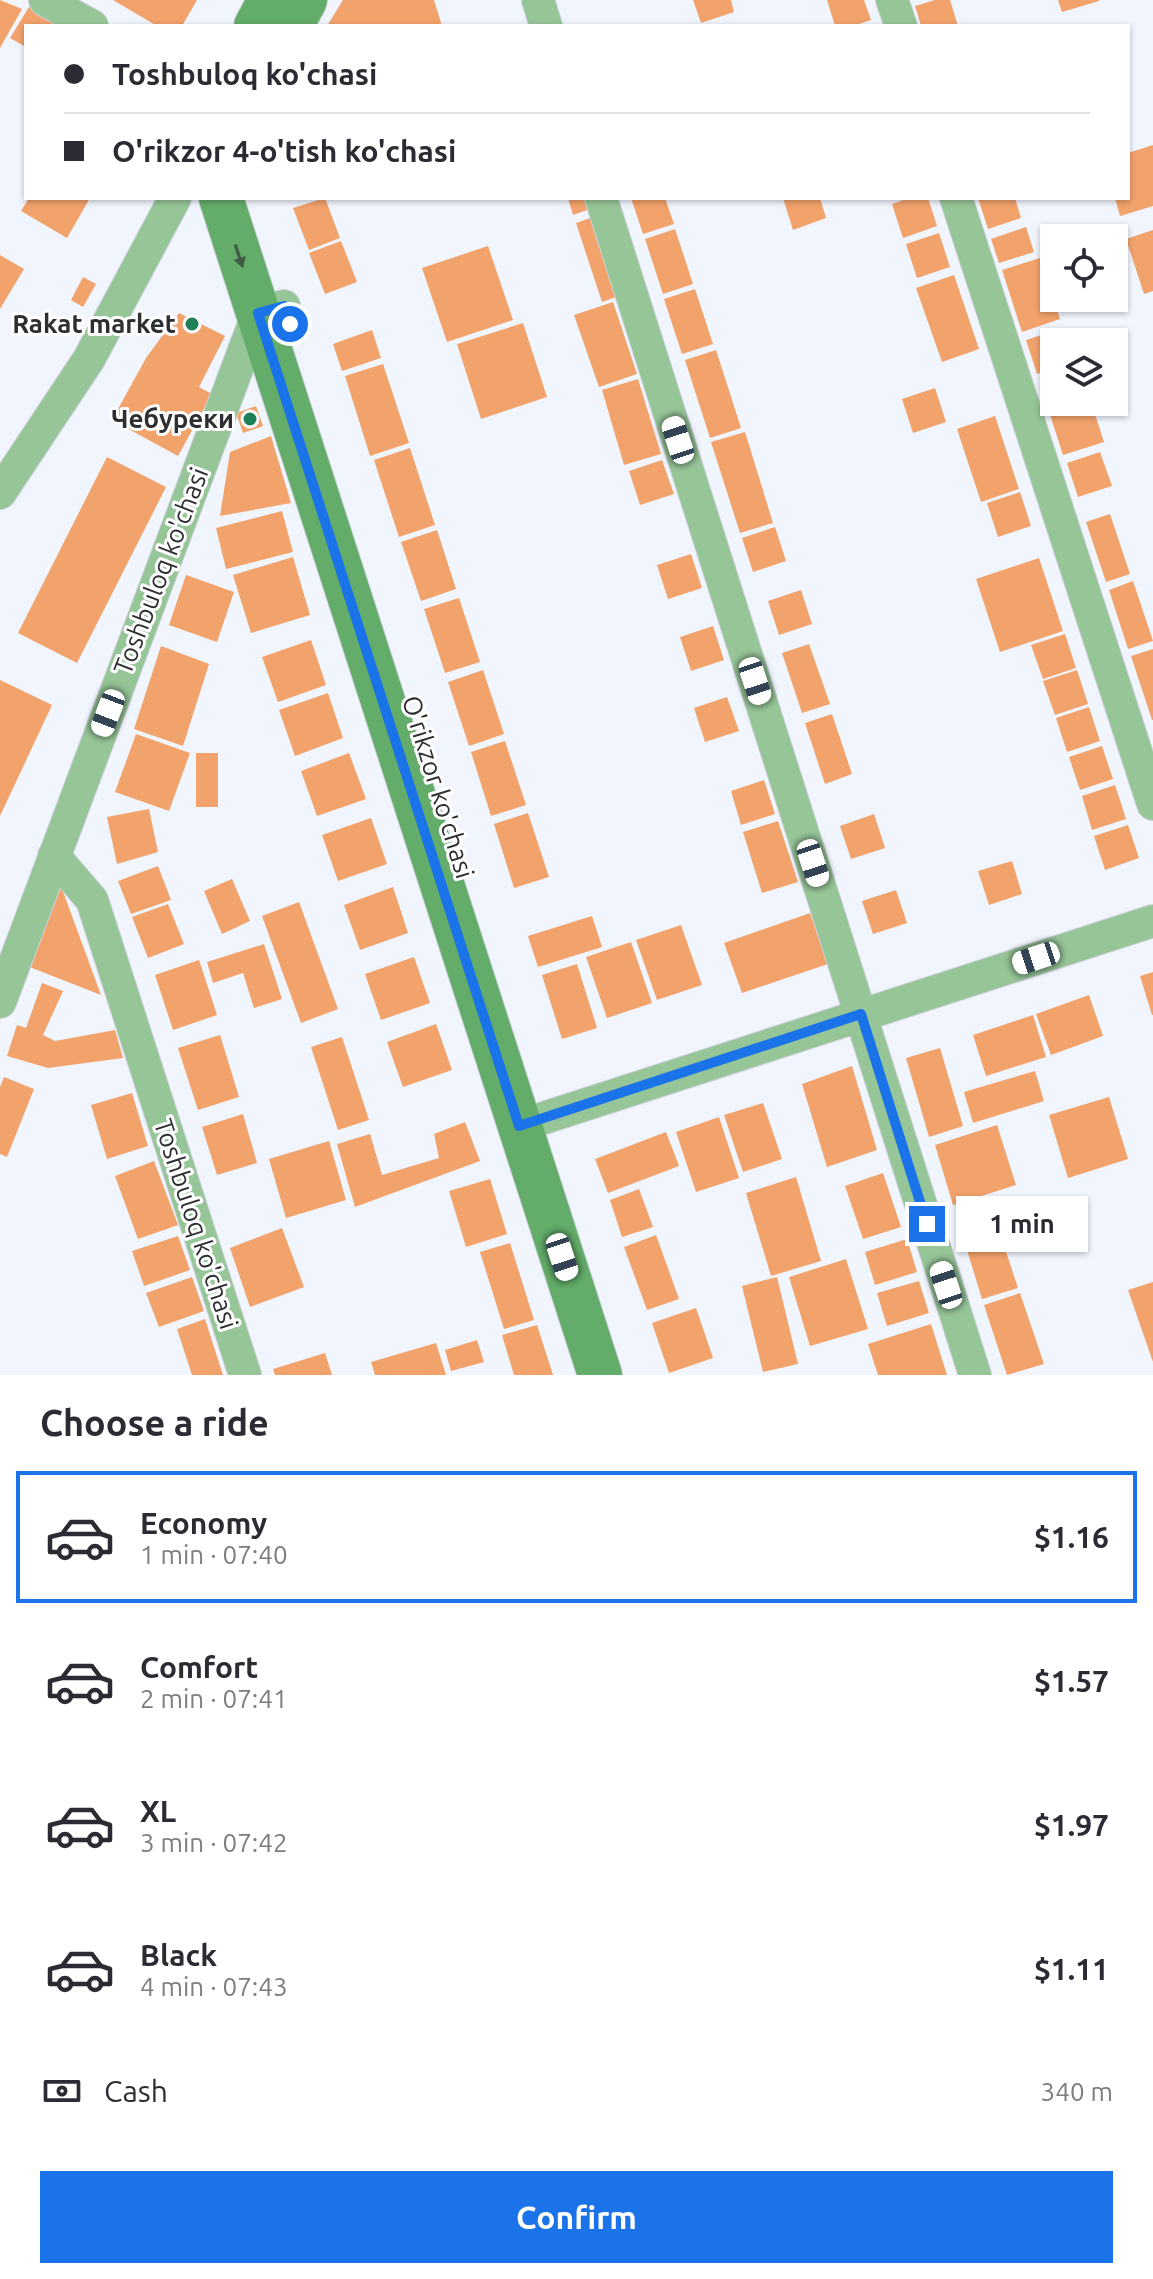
<!DOCTYPE html>
<meta charset="utf-8">
<style>
body{margin:0;font-family:Ubuntu,sans-serif;background:#f2f2f3;color:#2b2b33;height:100vh;display:flex;flex-direction:column;font-size:30px;white-space:nowrap}
*{box-sizing:border-box;margin:0}
p{font-size:26px;color:#7c7c81}
.icon{flex:none;width:44px;height:44px;fill:none;stroke:currentColor;stroke-width:2;stroke-linecap:round;stroke-linejoin:round}
.map{position:relative;height:1375px;overflow:hidden}
.sheet{display:flex;flex-direction:column;background:#fff;flex:1}
.sheet>*{flex:none}
.banner{position:absolute;left:24px;top:24px;width:1106px;height:176px;border-radius:0px;box-shadow:0 2px 6px #0004;display:grid;align-content:center;height:176px;padding:0 40px;background:#fff}
.tools{position:absolute;left:1040px;top:224px;display:grid;gap:16px}
.tools a{display:grid;place-items:center;width:88px;height:88px;border-radius:0px;background:#fff;box-shadow:0 2px 6px #0004;font-size:40px}
.end{position:absolute;width:36px;height:36px;margin:-18px;border:10px solid #1a73e8;background:#fff;box-shadow:0 0 0 4px #fff}
.from{border-radius:50%}
.bubble{position:absolute;height:56px;border-radius:0px;background:#fff;box-shadow:0 2px 6px #0004;font-size:26px;font-weight:600;line-height:56px;text-align:center}
.car{position:absolute;width:24px;height:48px;margin:-24px -12px;border-radius:10px;box-shadow:0 0 6px 2px #0007;background:linear-gradient(#fff 24%,#345 0 40%,#fff 0 76%,#345 0 86%,#fff 0)}
.banner b{display:flex;align-items:center;gap:28px;height:76px;font-size:30px}
.banner b+b{border-top:2px solid #e1e1e2}
.banner i{width:20px;height:20px;background:#2b2b33}
ul{padding:0;list-style:none}
li{display:flex;align-items:center;gap:24px;height:132px;margin:0 16px 12px;padding:0 24px;border:4px solid transparent;border-radius:0px}
li div{flex:1}
li b{display:block;font-size:30px}
li em{font-style:normal;font-weight:600}
li.active{border-color:#1a73e8}
li>.icon{width:72px;height:72px;stroke-width:1.5}
h2{padding:0 40px;font-size:36px;line-height:96px}
.pay{display:flex;align-items:center;gap:20px;height:88px;padding:0 40px;font-size:30px}
.pay p{margin-inline-start:auto}
.button{display:flex;gap:16px;margin-top:auto;padding:16px 40px}
.button a{flex:1;height:92px;border-radius:0px;background:#1a73e8;color:#fff;font-size:32px;font-weight:600;line-height:92px;text-align:center}
.map>svg:first-child{display:block}
.building{fill:#f2a26b}
.lines{fill:none;stroke-linecap:round;stroke-linejoin:round}
.street-casing{stroke:#ced1d9;stroke-width:34}
.secondary-casing{stroke:#ced1d9;stroke-width:46}
.street{stroke:#96c598;stroke-width:32}
.secondary{stroke:#63ac69;stroke-width:44}
.oneway{fill:#415b45}
.route{stroke:#1a73e8;stroke-width:10}
.poi-dot{fill:#1c7f57;stroke:#fff;stroke-width:3}
.labels{text-anchor:middle;stroke-width:6;stroke-linejoin:round;paint-order:stroke}
.poi-label{font-size:26px;font-weight:bold;fill:#2e2f32;stroke:#fff;text-anchor:end}
.street-label{font-size:26px;fill:#2e2f32;stroke:#fff}
</style>
<div class="map">
<svg width="1153" height="1375" viewBox="0 0 1153 1375">
<rect width="100%" height="100%" fill="#f1f5fe"/>
<g class="building">
<path d="M0,0L22,9L0,48Z"/>
<path d="M113,0H197L182,26H157Z"/>
<path d="M343,0H434L442,26H327Z"/>
<path d="M693,0H731L734,12L701,23Z"/>
<path d="M827,0H864L871,20L853,26H835Z"/>
<path d="M935,0H950L958,26H921L915,6Z"/>
<path d="M1058,0H1099V1L1062,12Z"/>
<path d="M29,7L61,26H26V47L10,38Z"/>
<path d="M1153,145V206L1120,216L1115,198H1128V153Z"/>
<path d="M29,198H90L67,238L21,211Z"/>
<path d="M325,198L340,238L309,250L293,208Z"/>
<path d="M568,198H590L593,208L573,215Z"/>
<path d="M631,198H665L674,224L643,234Z"/>
<path d="M783,198H820L826,218L793,230Z"/>
<path d="M909,198H928L937,226L903,238L892,204Z"/>
<path d="M978,198H1015L1021,218L988,229Z"/>
<path d="M596,216L622,295L602,302L576,223Z"/>
<path d="M1026,227L1034,252L999,263L991,239Z"/>
<path d="M675,229L693,284L663,294L645,239Z"/>
<path d="M1153,230V291L1144,294L1126,239Z"/>
<path d="M939,233L950,267L917,278L906,244Z"/>
<path d="M341,241L357,282L325,294L309,253Z"/>
<path d="M488,246L513,320L447,342L422,268Z"/>
<path d="M0,255L24,269L0,309Z"/>
<path d="M1040,258L1060,319L1022,332L1002,270Z"/>
<path d="M954,275L979,349L942,362L916,288Z"/>
<path d="M83,277L96,284L83,307L71,300Z"/>
<path d="M695,289L713,344L682,354L664,299Z"/>
<path d="M613,302L637,374L599,387L574,315Z"/>
<path d="M179,313L225,336L199,387L212,394L178,456L112,420L146,358Z"/>
<path d="M523,323L547,397L481,419L457,344Z"/>
<path d="M1060,329L1064,342H1054V368L1037,374L1026,340Z"/>
<path d="M372,330L381,358L342,371L333,344Z"/>
<path d="M716,350L741,428L710,438L685,360Z"/>
<path d="M383,364L409,443L370,456L345,376Z"/>
<path d="M638,379L661,454L624,465L602,390Z"/>
<path d="M935,388L946,422L913,433L902,399Z"/>
<path d="M1054,393V402H1091L1104,442L1063,455L1044,396Z"/>
<path d="M256,406L263,426L243,433L236,413Z"/>
<path d="M995,416L1019,489L981,502L957,429Z"/>
<path d="M745,432L773,523L740,533L711,442Z"/>
<path d="M271,436L291,503L220,516L230,452Z"/>
<path d="M410,448L435,525L399,537L374,460Z"/>
<path d="M1100,452L1112,486L1078,497L1067,463Z"/>
<path d="M107,457L166,487L77,663L18,633Z"/>
<path d="M662,460L674,494L640,505L629,471Z"/>
<path d="M1020,492L1031,526L998,537L987,503Z"/>
<path d="M282,511L293,552L226,569L216,528Z"/>
<path d="M1110,514L1130,574L1106,582L1086,522Z"/>
<path d="M775,527L786,561L753,572L742,538Z"/>
<path d="M437,530L456,589L421,601L401,542Z"/>
<path d="M691,554L702,588L668,599L657,565Z"/>
<path d="M293,557L310,615L251,633L233,575Z"/>
<path d="M1039,558L1063,631L1000,652L976,579Z"/>
<path d="M186,575L234,592L217,642L169,625Z"/>
<path d="M1133,581L1153,641L1128,649L1109,590Z"/>
<path d="M801,590L812,624L779,635L768,601Z"/>
<path d="M459,598L480,662L445,673L424,609Z"/>
<path d="M713,626L724,660L691,671L680,637Z"/>
<path d="M1065,634L1076,668L1043,679L1031,645Z"/>
<path d="M311,640L326,685L278,702L262,657Z"/>
<path d="M809,644L830,704L802,713L782,653Z"/>
<path d="M161,646L209,664L183,746L134,729Z"/>
<path d="M1153,649V720H1152L1131,656Z"/>
<path d="M483,670L504,734L469,746L448,682Z"/>
<path d="M1077,670L1088,704L1055,715L1043,681Z"/>
<path d="M0,680L52,705L0,816Z"/>
<path d="M328,693L343,738L295,756L279,710Z"/>
<path d="M727,697L739,731L705,742L694,708Z"/>
<path d="M1089,707L1100,741L1067,752L1056,718Z"/>
<path d="M832,714L852,774L825,784L805,723Z"/>
<path d="M136,734L190,753L169,811L115,792Z"/>
<path d="M505,741L526,805L491,816L471,752Z"/>
<path d="M1102,746L1113,779L1080,790L1069,757Z"/>
<rect x="196" y="753" width="22" height="54"/>
<path d="M349,753L366,799L317,816L301,771Z"/>
<path d="M764,780L775,814L741,825L731,791Z"/>
<path d="M1115,785L1126,819L1092,830L1082,796Z"/>
<path d="M149,809L158,852L117,864L107,817Z"/>
<path d="M528,813L549,877L514,888L494,824Z"/>
<path d="M874,814L885,848L851,859L840,826Z"/>
<path d="M371,818L387,864L338,881L322,835Z"/>
<path d="M778,821L798,882L762,893L743,832Z"/>
<path d="M1128,825L1139,858L1105,870L1094,836Z"/>
<path d="M1012,861L1022,894L989,905L978,871Z"/>
<path d="M158,866L171,900L131,914L118,881Z"/>
<path d="M232,879L250,921L222,934L204,891Z"/>
<path d="M61,886L101,995L27,966Z"/>
<path d="M393,887L408,933L360,950L344,905Z"/>
<path d="M896,890L907,923L873,934L862,901Z"/>
<path d="M299,902L338,1009L301,1023L262,916Z"/>
<path d="M168,904L184,944L148,958L132,917Z"/>
<path d="M810,913L828,964L742,993L724,943Z"/>
<path d="M592,916L602,947L538,967L528,936Z"/>
<path d="M681,925L702,985L657,1000L636,940Z"/>
<path d="M631,942L652,1003L607,1018L586,957Z"/>
<path d="M264,944L282,999L254,1008L243,973L213,983L207,962Z"/>
<path d="M414,957L430,1003L381,1020L365,974Z"/>
<path d="M199,960L217,1015L173,1030L155,975Z"/>
<path d="M577,964L597,1028L562,1039L542,975Z"/>
<path d="M1153,972V1015H1152L1140,976Z"/>
<path d="M42,983L63,991L43,1035L55,1041L115,1030L123,1058L48,1068L7,1056L17,1025L26,1028Z"/>
<path d="M1089,995L1103,1036L1051,1055L1036,1014Z"/>
<path d="M1033,1015L1046,1057L986,1076L973,1035Z"/>
<path d="M436,1024L452,1070L403,1087L387,1042Z"/>
<path d="M220,1035L239,1097L198,1110L178,1048Z"/>
<path d="M342,1037L369,1120L338,1130L311,1047Z"/>
<path d="M940,1048L963,1126L929,1137L906,1058Z"/>
<path d="M852,1066L877,1150L827,1167L802,1084Z"/>
<path d="M1035,1071L1044,1101L973,1123L964,1092Z"/>
<path d="M4,1077L34,1089L7,1157L0,1154V1087Z"/>
<path d="M132,1093L148,1146L107,1159L91,1105Z"/>
<path d="M1109,1097L1128,1159L1068,1178L1049,1115Z"/>
<path d="M763,1103L782,1159L743,1172L724,1115Z"/>
<path d="M243,1114L257,1163L217,1175L202,1127Z"/>
<path d="M719,1117L739,1178L696,1192L676,1132Z"/>
<path d="M465,1122L480,1161L355,1207L337,1144L370,1134L382,1175L439,1158L434,1134Z"/>
<path d="M997,1125L1016,1185L953,1205L935,1145Z"/>
<path d="M666,1132L679,1166L608,1193L595,1159Z"/>
<path d="M329,1141L346,1200L286,1218L269,1159Z"/>
<path d="M154,1161L178,1225L138,1239L115,1176Z"/>
<path d="M883,1173L901,1227L863,1239L845,1186Z"/>
<path d="M796,1177L821,1261L771,1276L746,1193Z"/>
<path d="M490,1179L507,1234L466,1247L449,1191Z"/>
<path d="M639,1189L653,1227L622,1237L610,1200Z"/>
<path d="M993,1212L1018,1288L982,1299L959,1224Z"/>
<path d="M282,1228L304,1287L250,1307L230,1248Z"/>
<path d="M656,1235L679,1299L647,1310L624,1247Z"/>
<path d="M178,1236L190,1270L144,1286L132,1251Z"/>
<path d="M907,1239L917,1272L875,1285L865,1252Z"/>
<path d="M510,1243L534,1320L504,1329L480,1252Z"/>
<path d="M846,1259L868,1329L810,1346L789,1277Z"/>
<path d="M192,1277L204,1311L159,1327L146,1293Z"/>
<path d="M777,1277L798,1364L763,1372L742,1286Z"/>
<path d="M919,1281L929,1313L887,1326L877,1293Z"/>
<path d="M1153,1282V1362L1128,1290Z"/>
<path d="M1020,1293L1044,1364L1007,1375L984,1305Z"/>
<path d="M696,1308L713,1358L669,1373L652,1323Z"/>
<path d="M205,1319L223,1375H192L177,1329Z"/>
<path d="M931,1324L947,1375H878L868,1344Z"/>
<path d="M537,1325L553,1375H514L502,1335Z"/>
<path d="M477,1340L484,1362L451,1371L445,1350Z"/>
<path d="M436,1343L446,1375H375L371,1362Z"/>
<path d="M325,1353L332,1375H275L273,1369Z"/>
</g>
<g class="lines">
<g class="street-casing">
<g id="street">
<path d="M45,0L92,26"/>
<path d="M538,0L546,26"/>
<path d="M892,0L901,26"/>
<path d="M601,198L975,1375"/>
<path d="M956,198L1153,804"/>
<path d="M0,493L89,359L175,198"/>
<path d="M54,856L92,900L245,1375"/>
<path d="M0,1002L258,313L284,306"/>
<path d="M519,1126L1153,921"/>
</g>
</g>
<g class="secondary-casing">
<g id="secondary">
<path d="M256,26L270,0"/>
<path d="M291,26L305,0"/>
<path d="M221,198L600,1375"/>
</g>
</g>
<use href="#street" class="street"/>
<use href="#secondary" class="secondary"/>
</g>
<defs><path id="oneway-solid" d="M-6-.8H1V-3.2L6.5 0L1 3.2V.8H-6Z" transform="scale(2)"/></defs>
<use class="oneway" href="#oneway-solid" transform="translate(239 256) rotate(72)"/>
<g class="lines">
<path class="route" d="M290,324L284,306L258,313L519,1126L861,1014L927,1224"/>
</g>
<g class="poi-dot">
<circle cx="192" cy="324" r="8"/>
<circle cx="250" cy="419" r="8"/>
</g>
<g class="labels">
<g class="poi-label">
<text x="176" y="333">Rakat market</text>
<text x="234" y="428">Чебуреки</text>
</g>
<g class="street-label">
<text transform="translate(161 571) rotate(-69)" y="9">Toshbuloq ko'chasi</text>
<text transform="translate(438 787) rotate(73)" y="9">O'rikzor ko'chasi</text>
<text transform="translate(196 1224) rotate(72)" y="9">Toshbuloq ko'chasi</text>
</g>
</g>
</svg>
<div class="tools">
<a><svg class="icon" aria-label="locate" viewBox="0 0 24 24"><circle cx="12" cy="12" r="6"/><path d="M12 2v4M12 18v4M2 12h4M18 12h4"/></svg></a>
<a><svg class="icon" aria-label="layers" viewBox="0 0 24 24"><path d="M12 4l9 5-9 5-9-5zM3 14l9 5 9-5"/></svg></a>
</div>
<i class="end from" style="left:290px;top:324px"></i>
<i class="end" style="left:927px;top:1224px"></i>
<div class="bubble" style="left:956px;top:1196px;width:132px">1 min</div>
<i class="car" style="left:678px;top:440px;rotate:342deg"></i>
<i class="car" style="left:755px;top:681px;rotate:162deg"></i>
<i class="car" style="left:108px;top:713px;rotate:201deg"></i>
<i class="car" style="left:813px;top:863px;rotate:162deg"></i>
<i class="car" style="left:1036px;top:958px;rotate:252deg"></i>
<i class="car" style="left:562px;top:1257px;rotate:162deg"></i>
<i class="car" style="left:946px;top:1285px;rotate:342deg"></i>
<div class="banner">
<b><i class="from"></i>Toshbuloq ko'chasi</b>
<b><i></i>O'rikzor 4-o'tish ko'chasi</b>
</div>
</div>
<section class="sheet">
<h2>Choose a ride</h2>
<ul>
<li class="active"><svg class="icon" aria-label="car" viewBox="0 0 24 24"><path d="M5 17H2v-5l4-1 3-4h7l3 4 3 1v5h-3M9 17h6M6 11h13"/><circle cx="7" cy="17" r="2"/><circle cx="17" cy="17" r="2"/></svg><div><b>Economy</b><p>1 min · 07:40</p></div><em>$1.16</em></li>
<li><svg class="icon" aria-label="car" viewBox="0 0 24 24"><path d="M5 17H2v-5l4-1 3-4h7l3 4 3 1v5h-3M9 17h6M6 11h13"/><circle cx="7" cy="17" r="2"/><circle cx="17" cy="17" r="2"/></svg><div><b>Comfort</b><p>2 min · 07:41</p></div><em>$1.57</em></li>
<li><svg class="icon" aria-label="car" viewBox="0 0 24 24"><path d="M5 17H2v-5l4-1 3-4h7l3 4 3 1v5h-3M9 17h6M6 11h13"/><circle cx="7" cy="17" r="2"/><circle cx="17" cy="17" r="2"/></svg><div><b>XL</b><p>3 min · 07:42</p></div><em>$1.97</em></li>
<li><svg class="icon" aria-label="car" viewBox="0 0 24 24"><path d="M5 17H2v-5l4-1 3-4h7l3 4 3 1v5h-3M9 17h6M6 11h13"/><circle cx="7" cy="17" r="2"/><circle cx="17" cy="17" r="2"/></svg><div><b>Black</b><p>4 min · 07:43</p></div><em>$1.11</em></li>
</ul>
<div class="pay"><svg class="icon" aria-label="cash" viewBox="0 0 24 24"><path d="M3 7h18v10H3z"/><circle cx="12" cy="12" r="2"/></svg>Cash<p>340 m</p></div>
<div class="button"><a>Confirm</a></div>
</section>
